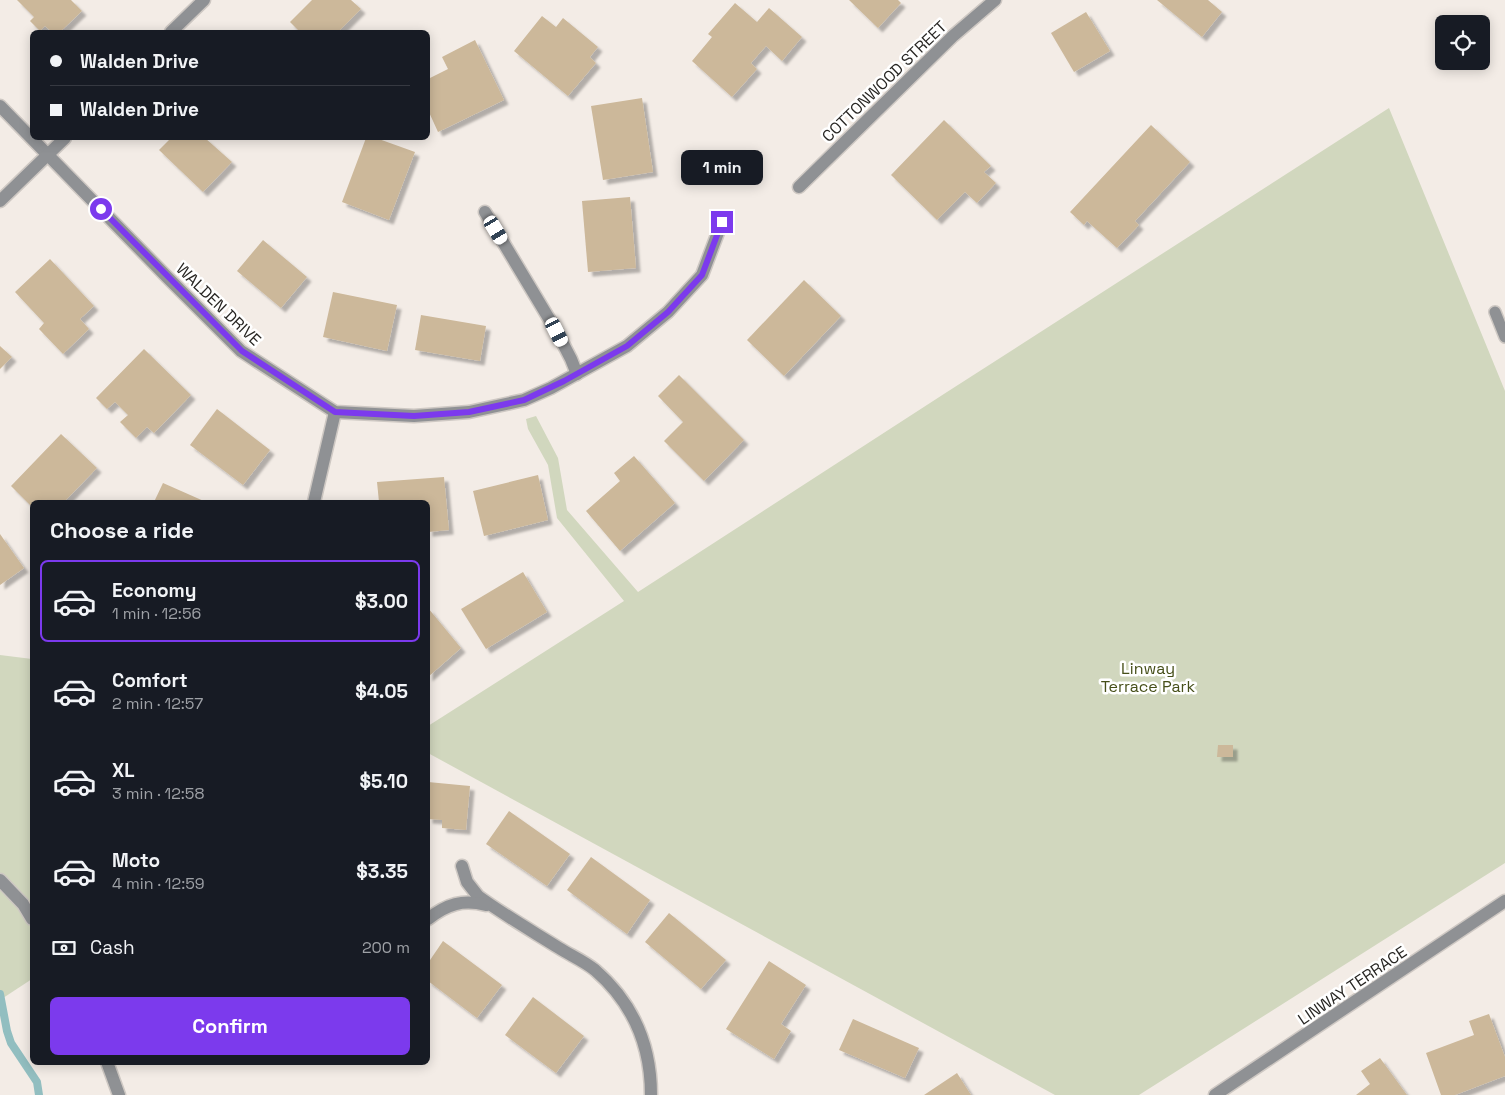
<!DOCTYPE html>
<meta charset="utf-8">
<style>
body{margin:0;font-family:"Space Grotesk",sans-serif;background:#20242c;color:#f1f3f6;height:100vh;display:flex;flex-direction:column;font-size:19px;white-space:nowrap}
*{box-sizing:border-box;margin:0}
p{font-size:16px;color:#9ea1a6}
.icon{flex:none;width:28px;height:28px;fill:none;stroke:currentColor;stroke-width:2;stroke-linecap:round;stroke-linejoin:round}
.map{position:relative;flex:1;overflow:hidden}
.details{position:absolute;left:30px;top:500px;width:400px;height:565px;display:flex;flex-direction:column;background:#171b24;border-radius:8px;box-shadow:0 2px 12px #0003}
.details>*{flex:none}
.hud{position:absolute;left:30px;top:30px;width:400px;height:110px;border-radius:8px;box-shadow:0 2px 12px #0003;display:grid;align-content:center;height:110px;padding:0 20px;background:#171b24}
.fabs{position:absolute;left:1435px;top:15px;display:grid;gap:10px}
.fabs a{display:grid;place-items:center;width:55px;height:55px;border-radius:8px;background:#171b24;box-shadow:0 2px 12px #0003;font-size:25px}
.end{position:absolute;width:22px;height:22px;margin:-11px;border:6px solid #7c3aed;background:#fff;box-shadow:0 0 0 2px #fff}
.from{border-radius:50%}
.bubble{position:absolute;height:35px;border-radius:8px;background:#171b24;box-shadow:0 2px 12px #0003;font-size:16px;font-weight:800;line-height:35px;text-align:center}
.car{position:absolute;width:15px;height:30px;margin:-15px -8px;border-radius:6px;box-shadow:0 0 4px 1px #0007;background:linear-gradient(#fff 24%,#345 0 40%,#fff 0 76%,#345 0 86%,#fff 0)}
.hud b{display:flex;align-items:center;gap:18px;height:48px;font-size:19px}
.hud b+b{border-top:1px solid #363941}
.hud i{width:12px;height:12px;background:#f1f3f6}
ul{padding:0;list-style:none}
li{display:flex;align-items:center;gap:15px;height:82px;margin:0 10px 8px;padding:0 10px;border:2px solid transparent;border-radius:8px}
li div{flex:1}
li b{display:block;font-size:19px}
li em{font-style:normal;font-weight:800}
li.selected{border-color:#7c3aed}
li>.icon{width:45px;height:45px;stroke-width:1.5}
h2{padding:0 20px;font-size:22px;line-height:60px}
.pay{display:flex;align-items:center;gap:12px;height:55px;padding:0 20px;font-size:19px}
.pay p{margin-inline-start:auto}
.action{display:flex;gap:10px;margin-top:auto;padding:10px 20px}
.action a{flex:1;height:58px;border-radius:8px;background:#7c3aed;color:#fff;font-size:20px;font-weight:800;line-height:58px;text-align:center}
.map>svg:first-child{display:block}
.green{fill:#d1d7be}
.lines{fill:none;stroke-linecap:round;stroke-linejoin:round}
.stream{stroke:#92bec0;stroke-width:8}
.building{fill:#ccb89a;filter:url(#shadow)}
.service-casing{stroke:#cec8c3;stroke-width:14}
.minor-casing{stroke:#cec8c3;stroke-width:15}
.tertiary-casing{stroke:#cec8c3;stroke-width:15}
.service{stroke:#8f9194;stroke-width:11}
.minor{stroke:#8f9194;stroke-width:12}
.tertiary{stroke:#8f9194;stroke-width:12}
.route{stroke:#7c3aed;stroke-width:6}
.labels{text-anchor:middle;stroke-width:5;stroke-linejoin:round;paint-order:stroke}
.street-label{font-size:16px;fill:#282623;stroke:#fff}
.park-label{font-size:16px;fill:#464f19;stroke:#fff}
</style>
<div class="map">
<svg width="1505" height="1095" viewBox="0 0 1505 1095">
<defs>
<filter id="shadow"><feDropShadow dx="4.5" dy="4.5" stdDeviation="1" flood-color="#0004"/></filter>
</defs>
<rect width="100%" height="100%" fill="#f3ece6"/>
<g class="green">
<path d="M1389,108L1505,391V863L1139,1095H1055L428,753V726L624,601L557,518L548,465L528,429L526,419L536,416L558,458L567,510L638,592L947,392Z"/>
<path d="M0,655L32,659V979L0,1000Z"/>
</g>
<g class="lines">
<path class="stream" d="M0,994L7,1031L11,1043L37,1082L39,1095"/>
</g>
<g class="building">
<path d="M17,0H71L82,11L60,32H52L45,26L40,31L30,21L34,17Z"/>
<path d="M312,0H351L361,9L338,32H300L290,22Z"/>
<path d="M849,0H898L901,3L878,28Z"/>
<path d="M1157,0H1208L1222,12L1202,37Z"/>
<path d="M735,3L757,22L769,8L802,37L782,61L766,46L751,63L757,69L732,97L692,61L712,37L708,34Z"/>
<path d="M1086,12L1110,51L1074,72L1051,33Z"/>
<path d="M542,16L556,27L563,18L598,47L590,57L596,63L568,96L514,51Z"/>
<path d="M475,40L504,100L438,132L428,110V79L448,69L442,57Z"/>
<path d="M642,98L653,172L603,180L591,106Z"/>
<path d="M944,120L991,166L984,172L996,183L977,203L965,192L937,220L891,175Z"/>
<path d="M1151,125L1190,162L1135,221L1139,225L1117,248L1087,221L1084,225L1070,212Z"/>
<path d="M171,138H205L232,162L203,192L159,150Z"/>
<path d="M366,138H376L415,152L389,220L342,202Z"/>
<path d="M630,197L636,268L588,272L582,201Z"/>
<path d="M263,240L307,277L281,308L237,271Z"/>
<path d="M50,259L94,306L80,319L89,329L63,354L39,329L44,323L15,292Z"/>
<path d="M804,280L841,316L784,376L747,340Z"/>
<path d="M333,292L397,305L387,351L323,337Z"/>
<path d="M421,315L486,326L480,361L415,350Z"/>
<path d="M0,346L12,357L0,369Z"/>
<path d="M144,349L191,395L154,433L147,427L136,438L120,422L128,415L115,402L107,409L96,398Z"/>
<path d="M679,375L744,440L704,481L664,441L683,422L658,396Z"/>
<path d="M217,409L270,450L243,485L190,445Z"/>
<path d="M61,434L97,468L64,502H32V507L11,486Z"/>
<path d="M634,456L675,503L620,551L586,511L620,481L614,473Z"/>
<path d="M538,475L548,520L484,536L473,491Z"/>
<path d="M444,477L449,530L428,532V502H379L377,482Z"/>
<path d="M163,483L206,502H154Z"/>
<path d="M0,534L24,568L0,585Z"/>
<path d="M523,572L547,612L486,649L461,609Z"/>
<path d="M428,608L461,648L428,677Z"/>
<path d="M1218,745H1233V757H1217Z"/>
<path d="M428,782L470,786L466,830L442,828V820L428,819Z"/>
<path d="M509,811L570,854L547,886L486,844Z"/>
<path d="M591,857L650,900L627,934L567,890Z"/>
<path d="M669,913L726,960L701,989L645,942Z"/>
<path d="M443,941L502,985L477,1018L428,981V963Z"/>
<path d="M769,961L806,985L781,1024L791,1031L774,1059L726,1029Z"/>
<path d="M533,997L584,1036L556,1073L505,1035Z"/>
<path d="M1489,1014L1505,1057V1076L1455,1095H1441L1426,1053L1474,1035L1469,1021Z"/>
<path d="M853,1019L919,1048L905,1078L839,1050Z"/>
<path d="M1380,1058L1407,1095H1356L1370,1084L1361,1071Z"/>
<path d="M957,1073L971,1095H924Z"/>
</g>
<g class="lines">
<g class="service-casing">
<path id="service" d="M1495,312L1505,337"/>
</g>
<g class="minor-casing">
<g id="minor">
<path d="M171,32L204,0"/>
<path d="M0,106L167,277L241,351L335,412L414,416L469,412L524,400L551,388L627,346L668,312L702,275L722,222"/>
<path d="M799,187L953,36L995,0"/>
<path d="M0,201L65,138"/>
<path d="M485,212L557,332L571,359L577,374"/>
<path d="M314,502L335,412"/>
<path d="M462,866L467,882L478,896C504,915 532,931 559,948C570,955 584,961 595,970C633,1003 651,1044 651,1095"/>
<path d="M0,880L23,904L32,919"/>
<path d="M428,919C447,904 463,899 486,905"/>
<path d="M107,1062L119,1095"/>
</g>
</g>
<g class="tertiary-casing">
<path id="tertiary" d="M1215,1095L1505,901"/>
</g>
<use href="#service" class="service"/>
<use href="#minor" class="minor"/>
<use href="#tertiary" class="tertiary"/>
</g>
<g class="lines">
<path class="route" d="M101,209L242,351L335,412L414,416L469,412L524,400L564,381L627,346L668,312L702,275L722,222"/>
</g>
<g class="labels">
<g class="street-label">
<text transform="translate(884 81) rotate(-44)" y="6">COTTONWOOD STREET</text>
<text transform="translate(219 304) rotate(44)" y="6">WALDEN DRIVE</text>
<text transform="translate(1352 985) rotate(-34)" y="6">LINWAY TERRACE</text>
</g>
<g class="park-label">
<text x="1148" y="674">Linway<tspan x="1148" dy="18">Terrace Park</tspan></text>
</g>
</g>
</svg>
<div class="fabs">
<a><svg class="icon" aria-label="locate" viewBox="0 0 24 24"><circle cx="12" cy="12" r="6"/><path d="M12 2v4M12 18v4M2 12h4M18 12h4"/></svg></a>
</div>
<i class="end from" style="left:101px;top:209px"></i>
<i class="end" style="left:722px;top:222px"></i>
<div class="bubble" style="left:681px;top:150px;width:82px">1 min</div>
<i class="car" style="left:496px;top:230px;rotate:149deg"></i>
<i class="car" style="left:557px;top:332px;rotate:153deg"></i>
<div class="hud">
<b><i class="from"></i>Walden Drive</b>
<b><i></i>Walden Drive</b>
</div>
<section class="details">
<h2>Choose a ride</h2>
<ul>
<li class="selected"><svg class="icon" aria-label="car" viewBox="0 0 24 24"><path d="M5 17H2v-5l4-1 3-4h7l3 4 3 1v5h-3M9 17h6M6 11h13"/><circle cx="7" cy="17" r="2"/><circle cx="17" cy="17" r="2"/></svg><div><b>Economy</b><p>1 min · 12:56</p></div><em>$3.00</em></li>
<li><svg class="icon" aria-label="car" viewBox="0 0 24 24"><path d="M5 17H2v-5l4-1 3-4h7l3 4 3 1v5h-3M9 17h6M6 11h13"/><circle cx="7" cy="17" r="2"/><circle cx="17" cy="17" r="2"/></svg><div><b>Comfort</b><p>2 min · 12:57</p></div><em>$4.05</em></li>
<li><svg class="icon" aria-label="car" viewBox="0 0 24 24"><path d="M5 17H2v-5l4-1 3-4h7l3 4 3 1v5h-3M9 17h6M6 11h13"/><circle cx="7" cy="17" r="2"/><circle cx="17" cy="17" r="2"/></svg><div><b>XL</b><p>3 min · 12:58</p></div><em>$5.10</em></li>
<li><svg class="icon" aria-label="car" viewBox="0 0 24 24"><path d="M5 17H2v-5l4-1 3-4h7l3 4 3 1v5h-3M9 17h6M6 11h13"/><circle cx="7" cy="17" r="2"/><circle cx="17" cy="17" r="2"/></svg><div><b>Moto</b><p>4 min · 12:59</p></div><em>$3.35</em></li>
</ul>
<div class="pay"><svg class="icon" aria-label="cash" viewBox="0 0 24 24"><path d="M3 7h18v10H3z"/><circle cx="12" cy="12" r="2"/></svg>Cash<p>200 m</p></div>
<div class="action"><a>Confirm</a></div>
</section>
</div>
